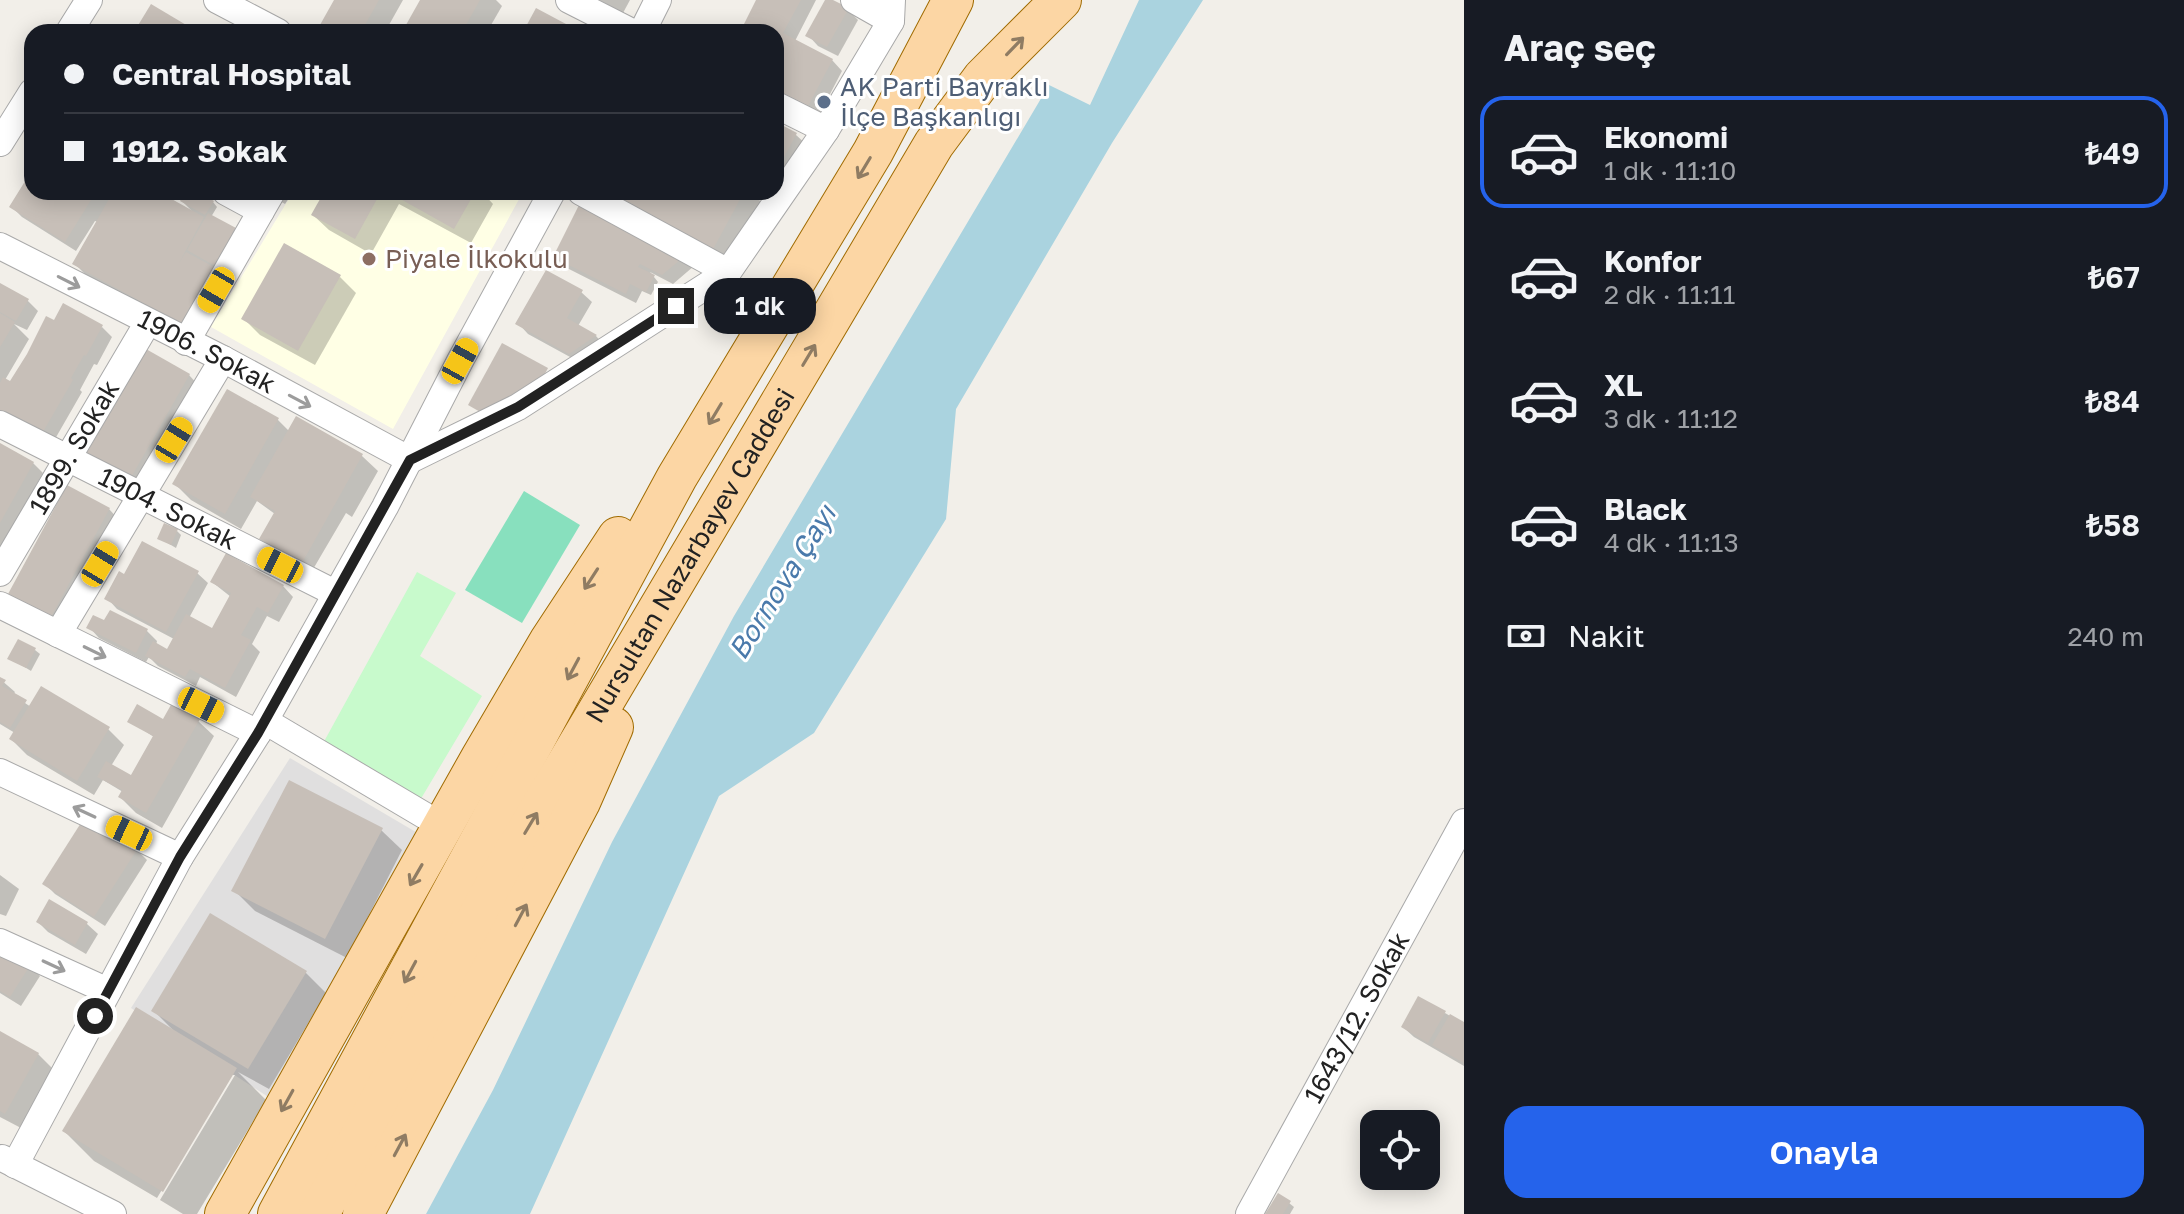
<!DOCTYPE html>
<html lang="tr">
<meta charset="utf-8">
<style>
body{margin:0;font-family:"Golos Text",sans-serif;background:#242831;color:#f1f3f6;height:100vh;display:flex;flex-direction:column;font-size:30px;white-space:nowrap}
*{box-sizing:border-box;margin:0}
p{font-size:26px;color:#9ea1a6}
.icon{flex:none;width:44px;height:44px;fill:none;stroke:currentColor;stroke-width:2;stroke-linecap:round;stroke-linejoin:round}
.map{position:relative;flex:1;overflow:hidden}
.sheet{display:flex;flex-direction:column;background:#171b24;width:720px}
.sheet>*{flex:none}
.top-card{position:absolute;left:24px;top:24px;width:760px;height:176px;border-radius:24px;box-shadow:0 4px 20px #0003;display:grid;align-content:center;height:176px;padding:0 40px;background:#171b24}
.tools{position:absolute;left:1360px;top:1110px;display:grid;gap:16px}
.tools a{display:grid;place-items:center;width:80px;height:80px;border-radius:16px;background:#171b24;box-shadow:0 4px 20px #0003;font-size:40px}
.end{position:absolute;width:36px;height:36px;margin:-18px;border:10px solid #222;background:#fff;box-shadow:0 0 0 4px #fff}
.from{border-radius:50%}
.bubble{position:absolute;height:56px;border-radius:24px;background:#171b24;box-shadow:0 4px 20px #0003;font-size:26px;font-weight:600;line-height:56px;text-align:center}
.car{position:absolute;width:24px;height:48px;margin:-24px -12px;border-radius:10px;box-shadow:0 0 6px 2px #0007;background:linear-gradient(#f5c518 24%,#345 0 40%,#f5c518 0 76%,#345 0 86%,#f5c518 0)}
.top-card b{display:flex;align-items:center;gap:28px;height:76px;font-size:30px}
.top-card b+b{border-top:2px solid #363941}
.top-card i{width:20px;height:20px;background:#f1f3f6}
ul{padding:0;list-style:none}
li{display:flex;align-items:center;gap:24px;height:112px;margin:0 16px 12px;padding:0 24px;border:4px solid transparent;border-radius:24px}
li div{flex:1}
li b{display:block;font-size:30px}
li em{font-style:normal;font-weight:600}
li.current{border-color:#2563eb}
li>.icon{width:72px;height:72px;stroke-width:1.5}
h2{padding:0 40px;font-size:36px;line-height:96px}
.pay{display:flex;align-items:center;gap:20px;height:88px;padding:0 40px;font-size:30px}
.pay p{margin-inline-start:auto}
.primary-button{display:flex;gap:16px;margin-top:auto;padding:16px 40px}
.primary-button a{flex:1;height:92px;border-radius:24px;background:#2563eb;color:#fff;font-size:32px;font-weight:600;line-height:92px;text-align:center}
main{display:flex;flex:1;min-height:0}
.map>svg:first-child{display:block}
.residential{fill:#e0dfdf}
.education{fill:#ffffe5}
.park{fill:#c8facc}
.pitch{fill:#88e0be}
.water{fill:#aad3df}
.shadow{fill:#0003}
.building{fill:#c7bfb8}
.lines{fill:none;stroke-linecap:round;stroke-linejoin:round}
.street-casing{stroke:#a9a9a9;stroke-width:28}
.primary-casing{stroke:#a06b00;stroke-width:42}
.street{stroke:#fff;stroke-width:26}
.primary{stroke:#fcd6a4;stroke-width:40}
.oneway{stroke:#8f7c63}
.oneway2{stroke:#9c9c9c}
.route{stroke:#222;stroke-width:10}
.service-dot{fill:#5c6f8a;stroke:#fff;stroke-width:3}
.education-dot{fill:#8d6e63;stroke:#fff;stroke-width:3}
.labels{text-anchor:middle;stroke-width:6;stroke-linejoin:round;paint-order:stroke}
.service-label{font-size:26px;fill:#4e5e75;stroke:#fff;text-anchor:start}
.education-label{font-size:26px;fill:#785e54;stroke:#fff;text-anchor:start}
.street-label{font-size:26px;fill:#222;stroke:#fff}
.water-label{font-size:28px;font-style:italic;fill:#4a7aab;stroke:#fff}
</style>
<main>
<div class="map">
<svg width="1464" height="1214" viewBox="0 0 1464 1214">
<rect width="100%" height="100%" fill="#f2efe9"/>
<path class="residential" d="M290,758L426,838L273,1100L131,1008Z"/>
<path class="education" d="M293,192H523L393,429L211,327Z"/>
<path class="park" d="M417,572L456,593L420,656L482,696L419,802L321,747Z"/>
<path class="pitch" d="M524,491L580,525L522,623L465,590Z"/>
<path class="water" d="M1139,0H1203L1112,143L956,409L946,519L814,733L719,796L530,1214H426L493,1090L612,842L734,616L1049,85L1090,105Z"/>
<g class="shadow">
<path d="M336,0H403L385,32H319Z"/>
<path d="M422,0H496L502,6L487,32H404Z"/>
<path d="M599,0H630L623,13Z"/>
<path d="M759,0H816L795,41L832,60L842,71L817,119L776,98V32H742Z"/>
<path d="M828,0L848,10L858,20L838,56L818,46L808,35Z"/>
<path d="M776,124L796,135L807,145L775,203L755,192H776Z"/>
<path d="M32,174V192H155L193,212L182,201L187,192H194L213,202L217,207L211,217L235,230L245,240L226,275L212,267L193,333L85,274L74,263L98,222L95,221L76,251L22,217L12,207Z"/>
<path d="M265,192H293L285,204Z"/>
<path d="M326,192H482L493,204L471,243L399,204L371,254L329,230L313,215Z"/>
<path d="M597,192H752L762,203L727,267Z"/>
<path d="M582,204L694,266L673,284L650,272L658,282L651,295L642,291L636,303L565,267L555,257Z"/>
<path d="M340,277L356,293L315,365L260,335L244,319Z"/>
<path d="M0,285L27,300L38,311L27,330L14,324L29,339L5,380L10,383L102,327L112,337L97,365L94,364L80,390L82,392L51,446L0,387Z"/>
<path d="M581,292L592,302L578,326L596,336L605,346L581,363L528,334L518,323Z"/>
<path d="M189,375L199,386L140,490L98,466Z"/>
<path d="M227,392L278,420L290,432L362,456L378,471L352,517L346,513L312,571L272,548L261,538L275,514L257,501L241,529L191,500L175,484Z"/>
<path d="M0,445L33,463L43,473L0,550Z"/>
<path d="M109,509L119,520L62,626L21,604L11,593Z"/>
<path d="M177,531L181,535L176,548L159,538Z"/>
<path d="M197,573L208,583L189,618L212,631L231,597L212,582L283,586L293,597L279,622L267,616L252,644L260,652L236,697L200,677L196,686L158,666L149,657L146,662L99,638L89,627L105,623L147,631L157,641L156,645L168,651L174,639L117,609L107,598L125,576Z"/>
<path d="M35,650L40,654L31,671L10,658Z"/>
<path d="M0,679L15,692L13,695L31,707L108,729L124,745L111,766L131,778L154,737L130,721H198L214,736L162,828L136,813L120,797L123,792L103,780L94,795L27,755L11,739L15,733L0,724Z"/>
<path d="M381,830L402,850L347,958L255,911L234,890Z"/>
<path d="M136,849L147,860L105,926L55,894L45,884Z"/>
<path d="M0,875L19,889L6,916L0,914Z"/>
<path d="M50,902L87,924L98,934L86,954L48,932L38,922Z"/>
<path d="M0,952L30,965L40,976L21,1006L0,993Z"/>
<path d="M305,972L326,993L269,1089L238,1072L266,1100L197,1214H183L160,1200L235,1075H231L157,1198L94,1161L64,1131L173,1030L153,1010Z"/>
<path d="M1445,1013L1464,1024V1066L1414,1037L1403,1027Z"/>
<path d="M0,1033L38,1054L54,1070L21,1128L0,1117Z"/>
<path d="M1289,1203L1294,1207L1290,1214H1267Z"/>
</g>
<g class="building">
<path d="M334,0H379L361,32H316Z"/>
<path d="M420,0H480L462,32H402Z"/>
<path d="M756,0H801L783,33L833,59L806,110L776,94V32H740Z"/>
<path d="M825,0H833L849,8L827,47L805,36Z"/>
<path d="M151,4L198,32H134Z"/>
<path d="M536,8L581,32H523Z"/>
<path d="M776,122L797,133L776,172Z"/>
<path d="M32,170V192H96L65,242L9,207Z"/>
<path d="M113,192H159L204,217L179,263L186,252L214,267L182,324L72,264Z"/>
<path d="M185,192H199L214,201L205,215L180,201Z"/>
<path d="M324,192H381L355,239L311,215Z"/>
<path d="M388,192H475L454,229Z"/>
<path d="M597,192H744L711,253Z"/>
<path d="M581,201L686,255L662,275L640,264L638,267L655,275L646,292L630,284L626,294L553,257Z"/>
<path d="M208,213L236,228L215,266L187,250Z"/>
<path d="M284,243L341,275L298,351L241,319Z"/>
<path d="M546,270L583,290L567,318L597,335L569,354L515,324Z"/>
<path d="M0,283L29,299L16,321L0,312Z"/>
<path d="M63,303L103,325L86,356L84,355L71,378L73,380L40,437L0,415V383L3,377L10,381L27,354L46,316L54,320Z"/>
<path d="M0,313L15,322L0,347Z"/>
<path d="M502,343L548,368L539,385L489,417L468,405Z"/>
<path d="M146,349L190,374L129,481L85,456Z"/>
<path d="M227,389L279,418L225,514L172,484Z"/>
<path d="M296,416L363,454L302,563L259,539L275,511L250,497Z"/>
<path d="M0,443L34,462L0,523Z"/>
<path d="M67,485L110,508L51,617L8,594Z"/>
<path d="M164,523L178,529L171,545L157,539Z"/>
<path d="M142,541L199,571L166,632L104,599L119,571L124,574Z"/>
<path d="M226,553L284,585L268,613L257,607L241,635L251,640L225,688L190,669L185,677L145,656L153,641L167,649L186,614L212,628L231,593L210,582Z"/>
<path d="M110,610L148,629L136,653L86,628L93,615L104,620Z"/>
<path d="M18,639L36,648L26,668L7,659Z"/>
<path d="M0,677L6,680L2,686L27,700L10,728L0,722Z"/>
<path d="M41,686L110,727L77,781L9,739Z"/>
<path d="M172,703L200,719L146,813L118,797L122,790L97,777L106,761L131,775L153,736L127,722L137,704L163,719Z"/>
<path d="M289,780L383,828L325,939L231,891Z"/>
<path d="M86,815L138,848L94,917L42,884Z"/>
<path d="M49,899L88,922L75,945L36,922Z"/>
<path d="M210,913L307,971L248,1069L151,1011Z"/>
<path d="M0,948L31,964L10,997L0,991Z"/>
<path d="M1418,996L1446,1011L1428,1043L1401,1027Z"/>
<path d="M136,1007L237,1068L163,1192L62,1131Z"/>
<path d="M1450,1014L1464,1022V1063L1432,1045Z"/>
<path d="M0,1031L39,1053L5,1114L0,1111Z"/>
<path d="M1278,1193L1291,1201L1283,1214H1265Z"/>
</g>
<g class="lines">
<g class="street-casing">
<g id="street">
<path d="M217,0L278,32"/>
<path d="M569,0L632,32"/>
<path d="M854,0L891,21"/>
<path d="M69,32L89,0"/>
<path d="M642,32L658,0"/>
<path d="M776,105L826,130"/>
<path d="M0,143L32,92"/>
<path d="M226,192L261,211"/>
<path d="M581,192L728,272"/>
<path id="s1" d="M0,246L223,359L410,460L518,407L728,272L826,130L891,21L892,0"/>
<path d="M186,342L272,192"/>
<path id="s2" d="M0,424L335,593"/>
<path id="s3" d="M0,573L148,322"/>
<path d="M0,605L258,733"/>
<path d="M58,634L223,359"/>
<path d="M265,721L444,827"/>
<path d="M0,772L180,857"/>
<path d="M0,942L108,991"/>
<path d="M2,1158L113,1214"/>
<path d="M15,1165L180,857L258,733L385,507L460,361L552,192"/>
<path id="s4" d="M1249,1214L1464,822"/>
</g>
</g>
<g class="primary-casing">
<g id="primary">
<path d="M225,1214L481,758L549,642L618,537"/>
<path d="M278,1214L677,477L873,152L953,0"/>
<path id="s5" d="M319,1214L498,880L934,144L983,78L1061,0"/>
<path d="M363,1214L580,802L613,727"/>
</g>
</g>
<use href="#street" class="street"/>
<use href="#primary" class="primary"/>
</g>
<defs><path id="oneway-shaft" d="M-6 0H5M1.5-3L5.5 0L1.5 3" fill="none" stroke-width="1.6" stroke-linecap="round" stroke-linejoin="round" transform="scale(2)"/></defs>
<g class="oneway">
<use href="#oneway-shaft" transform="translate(1015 46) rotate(-46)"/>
<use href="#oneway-shaft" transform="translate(864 168) rotate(121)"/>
<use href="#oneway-shaft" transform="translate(809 355) rotate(-59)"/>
<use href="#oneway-shaft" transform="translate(715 414) rotate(121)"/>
<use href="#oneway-shaft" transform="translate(591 579) rotate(123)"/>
<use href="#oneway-shaft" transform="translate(573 669) rotate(118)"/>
<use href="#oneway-shaft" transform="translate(531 823) rotate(-59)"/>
<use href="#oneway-shaft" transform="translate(416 875) rotate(120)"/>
<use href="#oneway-shaft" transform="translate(521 915) rotate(-62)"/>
<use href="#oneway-shaft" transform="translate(410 972) rotate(118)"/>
<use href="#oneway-shaft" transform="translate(287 1101) rotate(119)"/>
<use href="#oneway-shaft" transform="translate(400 1145) rotate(-62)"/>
</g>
<g class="oneway2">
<use href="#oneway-shaft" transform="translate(69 282) rotate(27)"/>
<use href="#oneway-shaft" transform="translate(300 401) rotate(28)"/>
<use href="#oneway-shaft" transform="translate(95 652) rotate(26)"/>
<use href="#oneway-shaft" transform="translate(84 812) rotate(-155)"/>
<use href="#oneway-shaft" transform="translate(54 966) rotate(25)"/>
</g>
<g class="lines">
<path class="route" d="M95,1016L180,857L258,733L410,460L518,407L676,306"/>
</g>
<circle class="service-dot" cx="824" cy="102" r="8"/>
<circle class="education-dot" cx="369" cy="259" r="8"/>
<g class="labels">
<g class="service-label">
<text x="840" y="96">AK Parti Bayraklı<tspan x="840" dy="30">İlçe Başkanlığı</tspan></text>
</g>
<g class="education-label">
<text x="385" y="268">Piyale İlkokulu</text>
</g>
<g class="street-label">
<text dy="9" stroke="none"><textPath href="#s1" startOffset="232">1906. Sokak</textPath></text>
<text dy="9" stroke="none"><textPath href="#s3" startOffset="146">1899. Sokak</textPath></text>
<text dy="9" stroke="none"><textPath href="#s2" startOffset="188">1904. Sokak</textPath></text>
<text dy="9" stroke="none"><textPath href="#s5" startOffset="756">Nursultan Nazarbayev Caddesi</textPath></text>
<text dy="9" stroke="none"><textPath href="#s4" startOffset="224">1643/12. Sokak</textPath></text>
</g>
<g class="water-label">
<text transform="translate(782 582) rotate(-58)" y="10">Bornova Çayı</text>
</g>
</g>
</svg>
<div class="tools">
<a><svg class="icon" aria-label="locate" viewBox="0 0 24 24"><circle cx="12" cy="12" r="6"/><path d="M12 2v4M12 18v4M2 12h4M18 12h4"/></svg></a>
</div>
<i class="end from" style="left:95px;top:1016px"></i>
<i class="end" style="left:676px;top:306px"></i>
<div class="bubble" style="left:704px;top:278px;width:112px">1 dk</div>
<i class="car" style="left:216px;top:290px;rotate:210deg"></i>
<i class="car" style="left:460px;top:361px;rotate:29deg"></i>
<i class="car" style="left:174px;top:440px;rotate:31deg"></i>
<i class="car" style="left:100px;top:564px;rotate:31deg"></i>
<i class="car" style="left:280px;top:565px;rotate:297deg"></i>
<i class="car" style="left:201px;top:705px;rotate:116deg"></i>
<i class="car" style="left:129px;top:833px;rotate:295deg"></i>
<div class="top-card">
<b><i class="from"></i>Central Hospital</b>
<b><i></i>1912. Sokak</b>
</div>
</div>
<section class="sheet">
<h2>Araç seç</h2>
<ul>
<li class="current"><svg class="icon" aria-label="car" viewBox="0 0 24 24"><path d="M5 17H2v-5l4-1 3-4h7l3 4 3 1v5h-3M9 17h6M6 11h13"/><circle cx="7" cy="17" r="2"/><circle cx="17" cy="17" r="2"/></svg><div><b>Ekonomi</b><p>1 dk · 11:10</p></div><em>₺49</em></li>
<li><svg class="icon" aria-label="car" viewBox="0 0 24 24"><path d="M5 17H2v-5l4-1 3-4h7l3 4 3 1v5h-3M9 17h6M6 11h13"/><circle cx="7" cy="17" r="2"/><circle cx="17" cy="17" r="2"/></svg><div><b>Konfor</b><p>2 dk · 11:11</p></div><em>₺67</em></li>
<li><svg class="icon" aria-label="car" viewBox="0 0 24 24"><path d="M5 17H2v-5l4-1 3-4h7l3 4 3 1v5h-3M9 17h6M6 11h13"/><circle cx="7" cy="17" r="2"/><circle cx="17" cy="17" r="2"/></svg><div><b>XL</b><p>3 dk · 11:12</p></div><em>₺84</em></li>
<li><svg class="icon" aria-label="car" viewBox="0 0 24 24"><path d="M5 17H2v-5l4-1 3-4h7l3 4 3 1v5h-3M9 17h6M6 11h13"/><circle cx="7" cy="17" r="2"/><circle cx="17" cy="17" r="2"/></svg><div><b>Black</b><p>4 dk · 11:13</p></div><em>₺58</em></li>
</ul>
<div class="pay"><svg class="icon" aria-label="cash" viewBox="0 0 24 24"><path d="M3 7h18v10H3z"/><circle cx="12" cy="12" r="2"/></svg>Nakit<p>240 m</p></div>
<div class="primary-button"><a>Onayla</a></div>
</section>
</main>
